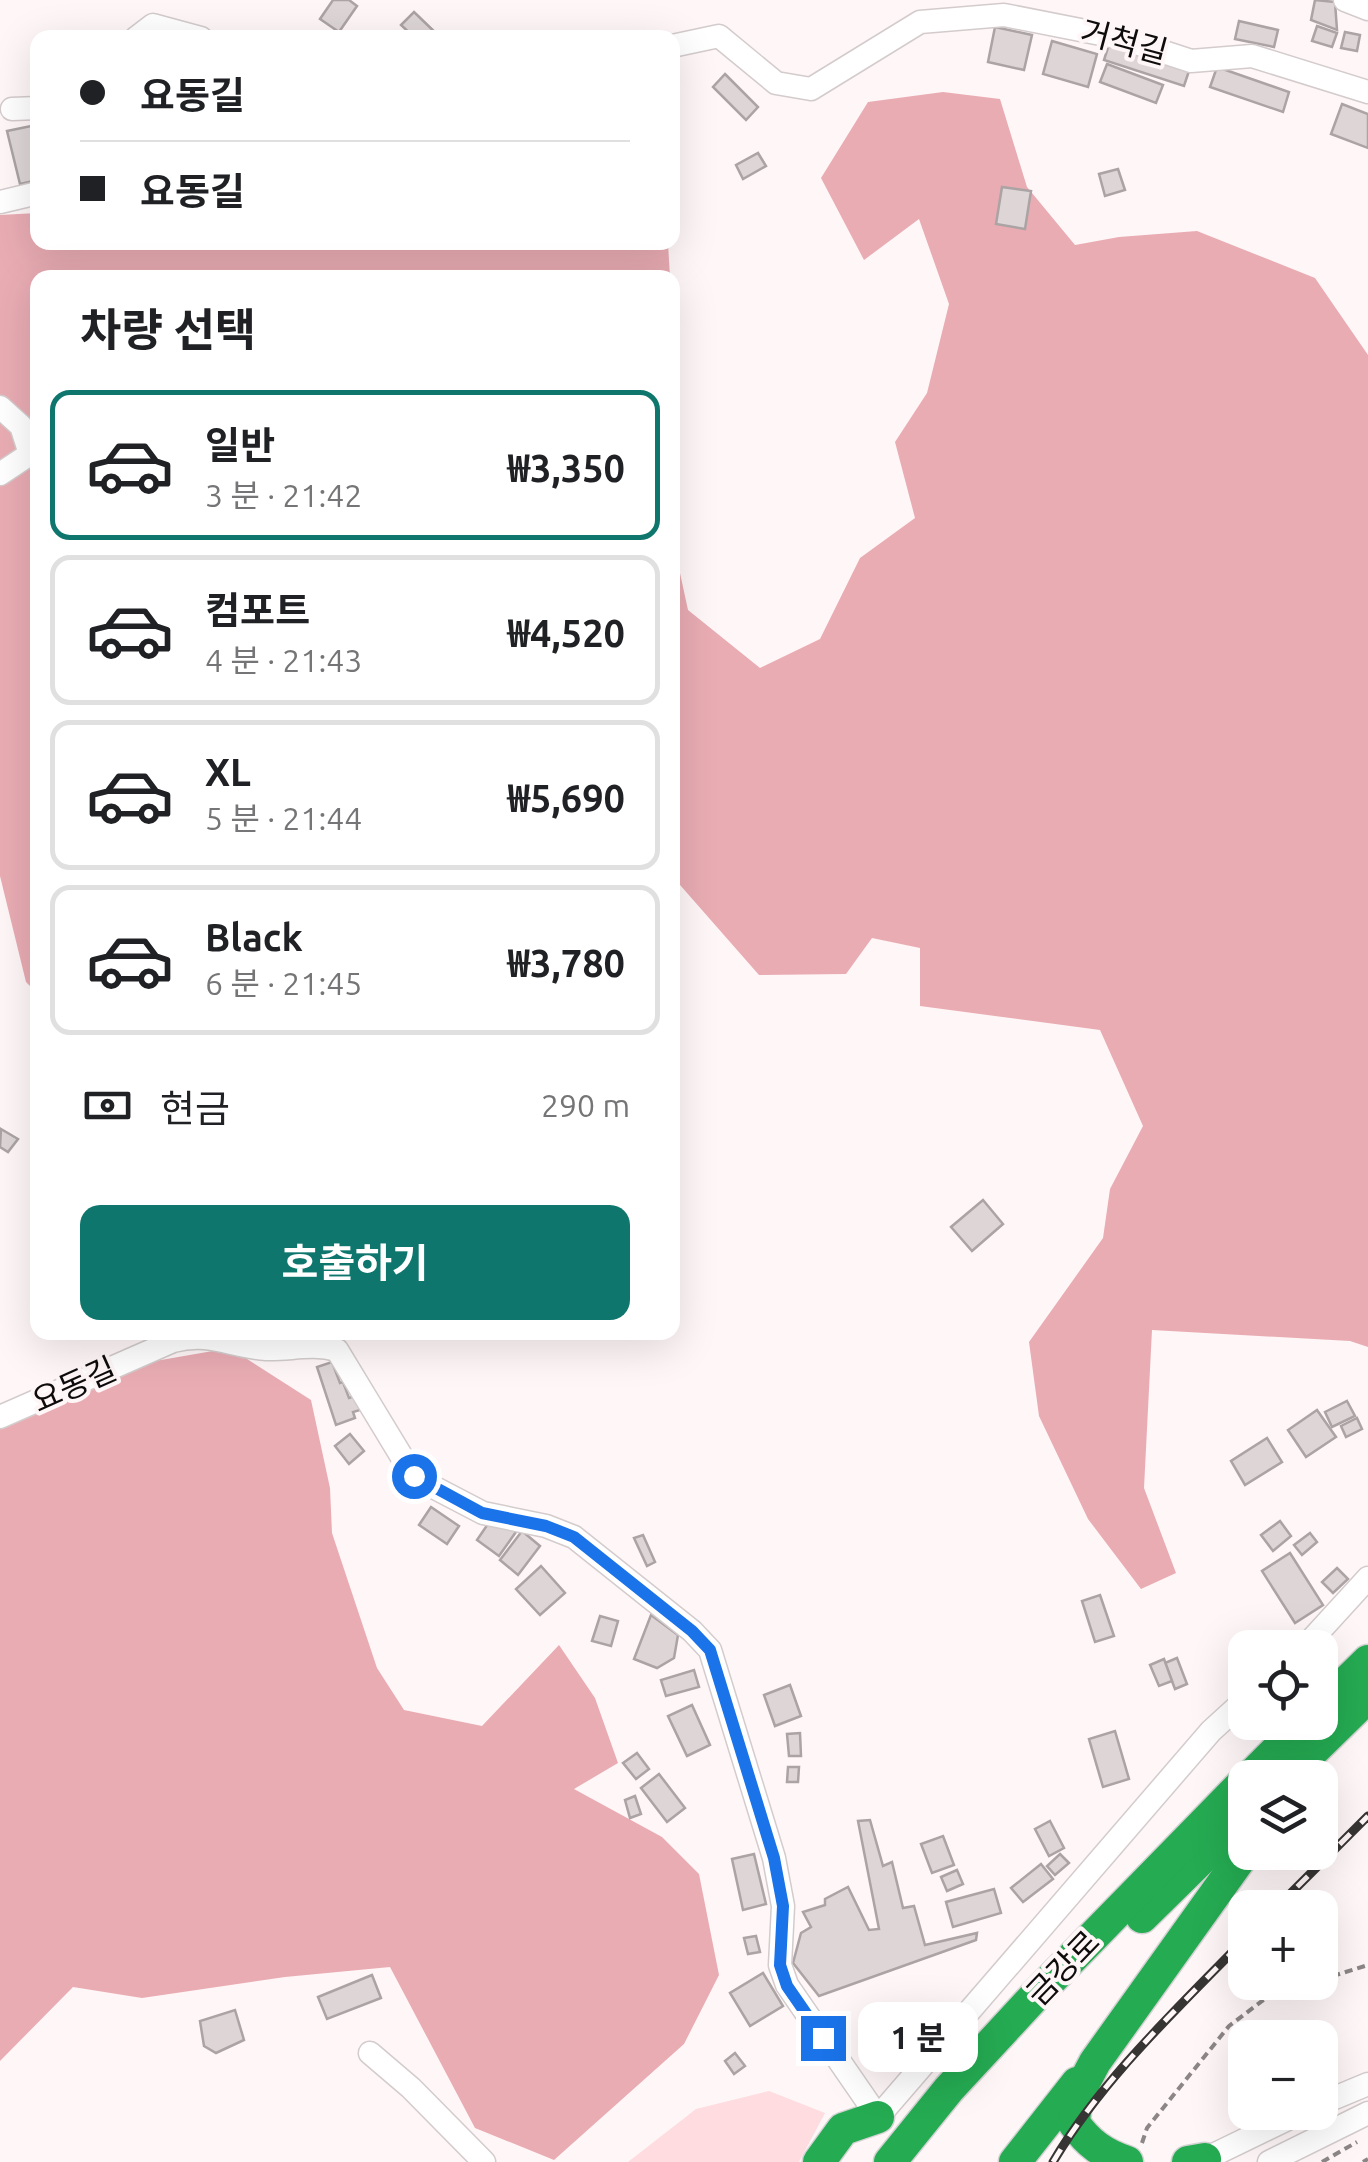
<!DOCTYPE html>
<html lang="ko">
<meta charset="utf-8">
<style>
body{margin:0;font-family:Ubuntu,"Noto Sans KR",sans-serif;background:#f6f6f6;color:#202124;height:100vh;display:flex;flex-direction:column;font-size:38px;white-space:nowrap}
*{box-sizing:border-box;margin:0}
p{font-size:32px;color:#757577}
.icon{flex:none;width:55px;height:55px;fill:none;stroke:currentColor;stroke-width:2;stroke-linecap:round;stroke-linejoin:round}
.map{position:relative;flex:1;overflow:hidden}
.sheet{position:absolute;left:30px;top:270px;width:650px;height:1070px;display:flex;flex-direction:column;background:#fff;border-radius:20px;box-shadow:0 10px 40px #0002}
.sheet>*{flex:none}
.guide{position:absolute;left:30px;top:30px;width:650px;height:220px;border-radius:20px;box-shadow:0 10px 40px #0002;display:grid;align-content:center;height:220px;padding:0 50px;background:#fff}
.buttons{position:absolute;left:1228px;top:1630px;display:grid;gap:20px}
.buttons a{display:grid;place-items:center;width:110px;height:110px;border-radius:20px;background:#fff;box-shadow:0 10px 40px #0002;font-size:50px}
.end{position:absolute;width:45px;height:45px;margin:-22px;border:12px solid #1a73e8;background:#fff;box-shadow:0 0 0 5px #fff}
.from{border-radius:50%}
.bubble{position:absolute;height:70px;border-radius:20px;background:#fff;box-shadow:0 10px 40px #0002;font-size:32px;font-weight:700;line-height:70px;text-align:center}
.guide b{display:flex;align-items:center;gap:35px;height:95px;font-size:38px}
.guide b+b{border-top:2px solid #e0e0e0}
.guide i{width:25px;height:25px;background:#202124}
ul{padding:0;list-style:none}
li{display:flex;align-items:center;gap:30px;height:150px;margin:0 20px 15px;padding:0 30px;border:5px solid #e0e0e0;border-radius:20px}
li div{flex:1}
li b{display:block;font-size:38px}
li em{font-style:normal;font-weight:700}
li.on{border-color:#0f766e}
li>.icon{width:90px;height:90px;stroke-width:1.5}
h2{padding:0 50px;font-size:45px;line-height:120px}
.pay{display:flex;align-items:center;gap:25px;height:110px;padding:0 50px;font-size:38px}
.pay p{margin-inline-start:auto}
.button{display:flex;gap:20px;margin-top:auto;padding:20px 50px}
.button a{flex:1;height:115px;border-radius:20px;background:#0f766e;color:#fff;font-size:40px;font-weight:700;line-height:115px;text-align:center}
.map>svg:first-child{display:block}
.green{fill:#fedcdf}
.forest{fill:#e9acb3}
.building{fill:#ddd5d6;stroke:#aba3a4;stroke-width:2.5}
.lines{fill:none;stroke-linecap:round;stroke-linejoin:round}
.minor-casing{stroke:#d4cccc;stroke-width:25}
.highway-casing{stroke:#d3d3d3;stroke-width:35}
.path{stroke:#8c8686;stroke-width:4;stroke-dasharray:8 5;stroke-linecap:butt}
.minor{stroke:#fff;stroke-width:22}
.highway{stroke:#25ab52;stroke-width:32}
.rail-casing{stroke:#373434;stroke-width:9}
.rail{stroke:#fff6f7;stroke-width:5;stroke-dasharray:15;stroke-linecap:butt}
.route{stroke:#1a73e8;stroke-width:12}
.labels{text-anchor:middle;stroke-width:8;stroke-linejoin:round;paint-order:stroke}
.street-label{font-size:32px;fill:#0d0b0b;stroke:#fff6f7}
</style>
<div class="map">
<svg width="1368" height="2162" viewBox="0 0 1368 2162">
<rect width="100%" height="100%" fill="#fff6f7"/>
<path class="green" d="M769,2091L825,2113L799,2162H628L696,2109Z"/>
<g class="forest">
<path d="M943,92L1000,99L1027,187L1075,245L1119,237L1197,231L1315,278L1368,355V1347L1350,1341L1152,1330L1144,1488L1176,1573L1141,1589L1088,1519L1039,1416L1029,1342L1103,1238L1110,1189L1143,1126L1100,1030L920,1006V948L872,938L846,974L759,975L673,877L672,536L688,610L760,668L820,639L860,558L915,518L895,442L927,393L949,304L919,219L864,260L821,178L868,102Z"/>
<path d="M37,213L38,242L668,243L670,277L38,278L37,993L26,982L0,876V215Z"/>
<path d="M230,1348L311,1400L330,1488L332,1533L377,1668L404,1710L482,1726L559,1645L595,1698L618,1763L574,1789L662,1837L699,1874L719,1975L684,2044L554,2160L475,2128L390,1967L285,1977L142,1998L73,1987L0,2061V1420L138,1364Z"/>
</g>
<g class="building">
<path d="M333,0H349L357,6L339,32L320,19Z"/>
<path d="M1315,0L1335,2L1337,30L1311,20Z"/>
<path d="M414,12L440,37L439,38H415L401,25Z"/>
<path d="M1239,21L1278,30L1274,47L1235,39Z"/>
<path d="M1317,26L1337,33L1332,47L1312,41Z"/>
<path d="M995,27L1032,35L1024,70L988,62Z"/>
<path d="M1345,32L1360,35L1357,51L1341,48Z"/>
<path d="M1052,41L1097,54L1088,87L1043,74Z"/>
<path d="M1110,41L1190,68L1184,86L1104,60Z"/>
<path d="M1107,64L1163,85L1156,103L1100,82Z"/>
<path d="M1217,67L1289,92L1283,112L1210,87Z"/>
<path d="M725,74L758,107L746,120L713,87Z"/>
<path d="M1342,104L1368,114V148L1331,134Z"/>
<path d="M36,125L38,180L20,184L7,131Z"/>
<path d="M758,153L766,166L743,179L736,165Z"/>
<path d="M1118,169L1125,190L1105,196L1099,174Z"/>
<path d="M1002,187L1031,191L1025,229L996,224Z"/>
<path d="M1,1129L18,1139L8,1152L0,1147Z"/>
<path d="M983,1200L1003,1224L972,1251L951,1227Z"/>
<path d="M332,1362L340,1383L343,1382L349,1398L355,1396L360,1410L353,1412L355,1418L336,1425L317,1367Z"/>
<path d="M1347,1401L1355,1416L1332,1427L1325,1412Z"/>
<path d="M1317,1410L1336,1437L1306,1457L1288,1430Z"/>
<path d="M1357,1418L1362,1429L1346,1437L1341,1426Z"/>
<path d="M350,1434L364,1451L349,1464L335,1446Z"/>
<path d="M1267,1438L1282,1462L1245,1485L1231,1461Z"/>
<path d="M431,1507L459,1526L447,1544L419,1525Z"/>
<path d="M490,1521L518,1529L499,1556L477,1540Z"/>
<path d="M1280,1521L1291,1536L1273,1551L1261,1535Z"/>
<path d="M522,1531L540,1546L518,1575L500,1560Z"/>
<path d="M1310,1533L1317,1542L1302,1555L1294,1545Z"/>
<path d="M643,1535L655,1562L647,1566L634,1538Z"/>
<path d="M1290,1553L1323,1605L1295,1623L1262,1571Z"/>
<path d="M541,1566L565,1593L540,1615L516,1589Z"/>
<path d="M1337,1568L1348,1579L1333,1593L1322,1582Z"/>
<path d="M1100,1595L1114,1636L1095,1642L1082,1601Z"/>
<path d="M651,1615L678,1635L674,1658L657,1668L634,1659Z"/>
<path d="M600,1616L618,1621L611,1646L592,1641Z"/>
<path d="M1177,1658L1187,1684L1175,1689L1165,1663Z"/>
<path d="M1164,1659L1172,1681L1159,1686L1150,1665Z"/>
<path d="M694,1670L699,1687L666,1696L661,1680Z"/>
<path d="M790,1685L801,1716L775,1726L764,1695Z"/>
<path d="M692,1705L710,1745L687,1756L668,1716Z"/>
<path d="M1115,1731L1129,1779L1103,1787L1089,1739Z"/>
<path d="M800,1733L801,1756H789L787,1734Z"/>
<path d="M637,1753L649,1769L636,1779L623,1763Z"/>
<path d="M788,1767H799L798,1782H787Z"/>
<path d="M659,1774L685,1808L667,1822L641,1788Z"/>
<path d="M635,1796L641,1814L630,1818L625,1800Z"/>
<path d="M870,1820L883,1866L892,1862L903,1908L914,1906L925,1945L977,1933L976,1940L819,1996L793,1963L801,1933L811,1927L803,1912L825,1905V1899L848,1887L869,1930L879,1929L858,1821Z"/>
<path d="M1050,1821L1064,1848L1049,1856L1035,1829Z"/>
<path d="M943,1836L954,1865L932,1873L921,1844Z"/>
<path d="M754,1854L766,1904L743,1910L732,1859Z"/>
<path d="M1060,1854L1069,1863L1055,1875L1047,1866Z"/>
<path d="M1041,1864L1053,1879L1023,1902L1011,1888Z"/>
<path d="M957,1870L963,1884L947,1891L941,1877Z"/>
<path d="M994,1889L1001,1913L953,1927L946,1902Z"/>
<path d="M756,1936L760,1952L748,1954L744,1938Z"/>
<path d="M763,1973L783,2006L750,2026L730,1993Z"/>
<path d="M372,1975L381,1998L327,2019L318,1997Z"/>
<path d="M235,2010L244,2040L216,2053L204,2046L200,2021Z"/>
<path d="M735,2053L745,2066L734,2074L725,2061Z"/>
</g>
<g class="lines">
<g class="minor-casing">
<g id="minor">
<path d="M1345,0L1368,9"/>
<path d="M136,38L153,25L201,38"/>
<path d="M672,46L719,36L776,83L811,89L920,22L1004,15L1121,38L1191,61L1252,56L1368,92"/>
<path d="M12,109L38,108"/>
<path d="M0,202L38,193"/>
<path d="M0,407L21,426L30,454L0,474"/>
<path d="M0,1417L173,1341C212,1331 229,1347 266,1349C290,1350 312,1343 337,1350L414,1477L483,1513L546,1526L574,1537L692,1631L710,1650L774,1858L783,1906L780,1965L787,1985L878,2117L1211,1731L1245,1700"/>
<path d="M1304,1648L1368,1578"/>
<path d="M370,2053L411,2088L484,2162"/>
<path d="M1320,2104L1368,2084"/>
<path d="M1199,2162L1302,2112"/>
<path d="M1269,2162L1368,2113"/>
</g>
</g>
<g class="highway-casing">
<g id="highway">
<path d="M1320,1708L1368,1661"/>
<path d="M1249,1778L1305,1722"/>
<path d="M1285,1778L1368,1697"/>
<path d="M1142,1917L1245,1816"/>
<path d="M819,2162L843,2129L878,2117"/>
<path d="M890,2162L949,2089L1035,1996L1245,1781"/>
<path d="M1015,2162L1077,2083"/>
<path d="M1127,2162C1103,2154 1088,2143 1074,2123L1076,2098L1095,2062L1245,1852"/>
<path d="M1188,2162L1205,2159"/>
</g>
</g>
<g class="path">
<path d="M1320,1980L1368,1965"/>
<path d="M1142,2143L1147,2128L1229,2026L1270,1995L1310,1982"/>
<path d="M1322,2162L1357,2142"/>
<path d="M1363,2162L1368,2159"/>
</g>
<use href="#minor" class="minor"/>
<use href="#highway" class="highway"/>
<g class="rail-casing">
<g id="rail">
<path d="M1276,1908L1368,1816"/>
<path d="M1053,2162C1103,2078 1177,2009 1245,1939"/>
</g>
</g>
<use href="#rail" class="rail"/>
</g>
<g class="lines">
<path class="route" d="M414,1476L482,1513L546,1526L574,1537L692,1631L710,1650L774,1858L783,1906L780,1965L787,1986L823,2038"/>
</g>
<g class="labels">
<g class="street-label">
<text transform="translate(1124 42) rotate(15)" y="11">거척길</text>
<text transform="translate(74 1385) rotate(-24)" y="11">요동길</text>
<text transform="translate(1063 1968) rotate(-46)" y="11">금강로</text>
</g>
</g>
</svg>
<div class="buttons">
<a><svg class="icon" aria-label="locate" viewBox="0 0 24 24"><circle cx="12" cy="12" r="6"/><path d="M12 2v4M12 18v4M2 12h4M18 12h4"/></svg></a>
<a><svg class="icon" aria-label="layers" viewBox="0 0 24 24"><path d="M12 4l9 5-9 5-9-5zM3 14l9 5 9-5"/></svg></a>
<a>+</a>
<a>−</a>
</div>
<i class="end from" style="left:414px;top:1476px"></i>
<i class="end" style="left:823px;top:2038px"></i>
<div class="bubble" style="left:858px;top:2002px;width:120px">1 분</div>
<div class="guide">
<b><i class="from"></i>요동길</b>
<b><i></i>요동길</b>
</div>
<section class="sheet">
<h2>차량 선택</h2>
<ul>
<li class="on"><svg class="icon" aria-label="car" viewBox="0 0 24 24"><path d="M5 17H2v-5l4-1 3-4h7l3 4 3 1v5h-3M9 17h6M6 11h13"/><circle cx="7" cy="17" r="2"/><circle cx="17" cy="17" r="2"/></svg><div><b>일반</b><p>3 분 · 21:42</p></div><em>₩3,350</em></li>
<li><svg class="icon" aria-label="car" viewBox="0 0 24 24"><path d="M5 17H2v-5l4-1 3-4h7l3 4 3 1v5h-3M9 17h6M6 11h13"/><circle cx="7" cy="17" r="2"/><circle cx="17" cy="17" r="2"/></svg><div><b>컴포트</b><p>4 분 · 21:43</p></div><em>₩4,520</em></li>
<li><svg class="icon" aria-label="car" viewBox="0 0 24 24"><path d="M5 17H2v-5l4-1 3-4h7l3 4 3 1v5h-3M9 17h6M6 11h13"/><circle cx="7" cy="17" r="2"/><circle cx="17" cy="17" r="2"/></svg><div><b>XL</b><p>5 분 · 21:44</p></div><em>₩5,690</em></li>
<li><svg class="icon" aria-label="car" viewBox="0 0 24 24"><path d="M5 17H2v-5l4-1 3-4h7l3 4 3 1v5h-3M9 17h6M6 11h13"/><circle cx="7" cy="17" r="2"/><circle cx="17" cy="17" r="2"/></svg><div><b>Black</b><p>6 분 · 21:45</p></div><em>₩3,780</em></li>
</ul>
<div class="pay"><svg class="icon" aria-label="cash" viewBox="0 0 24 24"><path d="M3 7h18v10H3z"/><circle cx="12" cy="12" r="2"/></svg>현금<p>290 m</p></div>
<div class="button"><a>호출하기</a></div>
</section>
</div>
